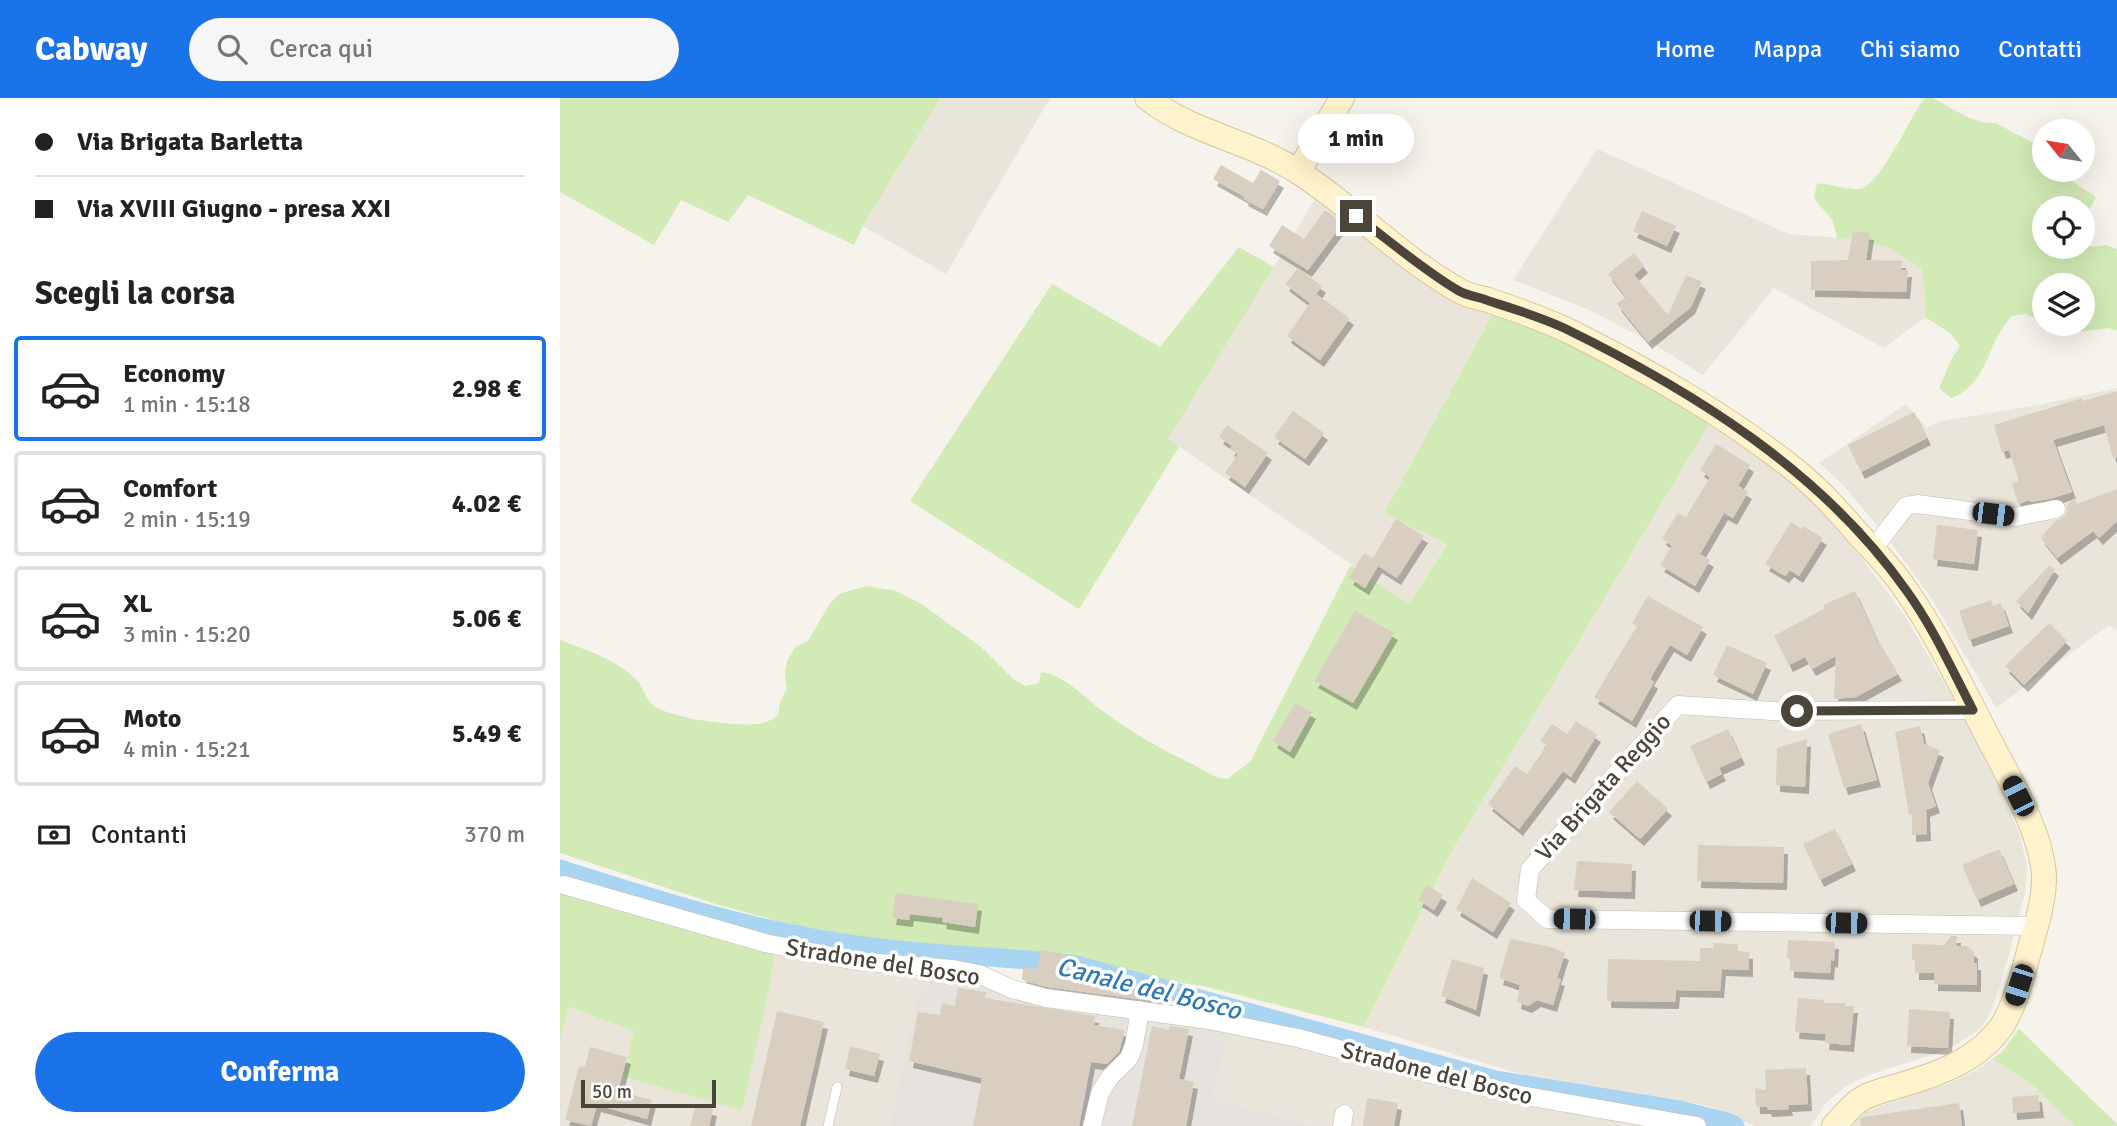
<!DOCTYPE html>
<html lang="it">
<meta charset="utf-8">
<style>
body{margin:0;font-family:Signika,sans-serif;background:#f6f6f6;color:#222;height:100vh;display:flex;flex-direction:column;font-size:26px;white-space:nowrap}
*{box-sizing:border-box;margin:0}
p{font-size:23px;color:#767676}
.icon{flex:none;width:38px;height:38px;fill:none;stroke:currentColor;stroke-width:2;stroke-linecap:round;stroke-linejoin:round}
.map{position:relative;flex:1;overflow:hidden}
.panel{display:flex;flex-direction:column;background:#fff;width:560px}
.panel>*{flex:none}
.banner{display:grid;align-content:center;height:154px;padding:0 35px;background:#fff}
.needle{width:46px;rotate:300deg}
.controls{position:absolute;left:1472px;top:21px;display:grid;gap:14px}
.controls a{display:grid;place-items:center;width:63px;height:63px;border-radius:50%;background:#fff;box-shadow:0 7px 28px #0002;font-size:35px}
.scale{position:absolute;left:21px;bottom:18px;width:135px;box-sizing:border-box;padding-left:7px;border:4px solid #4b4439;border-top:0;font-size:19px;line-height:24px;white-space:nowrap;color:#4b4439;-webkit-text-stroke:5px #fff;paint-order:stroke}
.end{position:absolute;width:32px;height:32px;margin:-16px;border:9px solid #4b4439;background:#fff;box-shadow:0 0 0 4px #fff}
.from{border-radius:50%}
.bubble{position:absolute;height:49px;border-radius:24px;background:#fff;box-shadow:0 7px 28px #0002;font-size:23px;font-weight:800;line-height:49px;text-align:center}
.car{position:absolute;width:21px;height:42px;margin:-21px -10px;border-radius:9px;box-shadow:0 0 5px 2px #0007;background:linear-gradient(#222 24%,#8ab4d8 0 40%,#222 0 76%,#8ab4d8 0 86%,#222 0)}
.banner b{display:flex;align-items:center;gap:24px;height:66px;font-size:26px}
.banner b+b{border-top:2px solid #e0e0e0}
.banner i{width:18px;height:18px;background:#222}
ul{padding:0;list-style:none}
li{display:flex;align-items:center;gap:21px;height:105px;margin:0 14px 10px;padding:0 21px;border:4px solid #e0e0e0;border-radius:7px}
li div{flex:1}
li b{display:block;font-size:26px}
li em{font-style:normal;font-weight:800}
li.selected{border-color:#1a73e8}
li>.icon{width:63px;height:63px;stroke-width:1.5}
h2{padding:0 35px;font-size:32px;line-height:84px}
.pay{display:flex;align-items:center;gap:18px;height:77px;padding:0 35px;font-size:26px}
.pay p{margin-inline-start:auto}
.action{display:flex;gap:14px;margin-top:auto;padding:14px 35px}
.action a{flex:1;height:80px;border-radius:42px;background:#1a73e8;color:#fff;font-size:28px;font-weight:800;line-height:80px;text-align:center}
header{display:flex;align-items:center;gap:42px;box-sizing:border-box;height:98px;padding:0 35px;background:#1a73e8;color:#fff}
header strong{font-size:33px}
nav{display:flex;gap:38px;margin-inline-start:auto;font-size:24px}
.search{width:490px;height:63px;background:#f6f6f6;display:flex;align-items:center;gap:18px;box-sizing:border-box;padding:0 24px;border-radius:38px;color:#767676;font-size:26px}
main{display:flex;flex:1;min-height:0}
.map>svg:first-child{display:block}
.residential{fill:#eae5da}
.industrial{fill:#e6e2dd}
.green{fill:#d2eab5}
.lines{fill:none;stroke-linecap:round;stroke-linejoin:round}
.canal{stroke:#a9d4f2;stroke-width:19}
.building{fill:#d8cfc1;filter:url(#shadow)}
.lane-casing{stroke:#c2bbae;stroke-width:10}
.street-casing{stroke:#c2bbae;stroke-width:19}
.secondary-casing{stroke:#d6c79b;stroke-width:26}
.lane{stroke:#fff;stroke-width:9}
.street{stroke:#fff;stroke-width:18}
.secondary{stroke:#fff3cd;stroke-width:24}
.route{stroke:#4b4439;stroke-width:9}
.labels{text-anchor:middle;stroke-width:7;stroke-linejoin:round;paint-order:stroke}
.street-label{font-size:24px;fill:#4b4439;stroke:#fff}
.water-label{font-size:26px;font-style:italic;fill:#2e7ab2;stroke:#fff}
</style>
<header>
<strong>Cabway</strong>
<div class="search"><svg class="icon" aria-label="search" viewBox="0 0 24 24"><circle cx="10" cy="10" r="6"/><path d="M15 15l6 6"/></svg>Cerca qui</div>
<nav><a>Home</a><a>Mappa</a><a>Chi siamo</a><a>Contatti</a></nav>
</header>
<main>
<section class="panel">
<div class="banner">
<b><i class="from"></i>Via Brigata Barletta</b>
<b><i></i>Via XVIII Giugno - presa XXI</b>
</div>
<h2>Scegli la corsa</h2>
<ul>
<li class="selected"><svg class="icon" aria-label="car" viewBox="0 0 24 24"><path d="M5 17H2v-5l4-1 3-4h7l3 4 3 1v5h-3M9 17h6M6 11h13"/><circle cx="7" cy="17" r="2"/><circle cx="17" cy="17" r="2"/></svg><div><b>Economy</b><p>1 min · 15:18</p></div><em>2.98 €</em></li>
<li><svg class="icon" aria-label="car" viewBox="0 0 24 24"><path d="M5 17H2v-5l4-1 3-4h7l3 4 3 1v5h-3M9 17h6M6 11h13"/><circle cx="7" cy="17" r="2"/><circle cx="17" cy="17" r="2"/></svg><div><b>Comfort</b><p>2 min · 15:19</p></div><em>4.02 €</em></li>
<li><svg class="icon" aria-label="car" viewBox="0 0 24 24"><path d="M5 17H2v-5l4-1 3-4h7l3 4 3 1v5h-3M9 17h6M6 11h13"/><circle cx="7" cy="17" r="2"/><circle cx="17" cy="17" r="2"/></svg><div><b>XL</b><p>3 min · 15:20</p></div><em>5.06 €</em></li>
<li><svg class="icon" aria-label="car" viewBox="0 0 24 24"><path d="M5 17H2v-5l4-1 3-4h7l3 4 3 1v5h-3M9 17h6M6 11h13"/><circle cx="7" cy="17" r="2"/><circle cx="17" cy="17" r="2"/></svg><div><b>Moto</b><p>4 min · 15:21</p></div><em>5.49 €</em></li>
</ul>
<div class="pay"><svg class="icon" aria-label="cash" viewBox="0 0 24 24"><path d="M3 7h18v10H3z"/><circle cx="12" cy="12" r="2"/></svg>Contanti<p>370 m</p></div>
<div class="action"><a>Conferma</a></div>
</section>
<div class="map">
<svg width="1557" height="1028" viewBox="0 0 1557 1028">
<defs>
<filter id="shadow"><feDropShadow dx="4" dy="7" stdDeviation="0" flood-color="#0004"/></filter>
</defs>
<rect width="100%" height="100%" fill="#f6f3ec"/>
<g class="residential">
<path d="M381,0H490L386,176L303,128Z"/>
<path d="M1037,51L1229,136L1294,141L1329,150L1361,170L1366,205L1365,219L1324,250L1214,190L1143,277L1089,243L1027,211L953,182Z"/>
<path d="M762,90L936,210L824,415L887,445L849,506L608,341Z"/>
<path d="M1557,290V532L1549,527L1436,610L1372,501L1329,442L1284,388L1259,365L1346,306L1367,330L1378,324L1482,306Z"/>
<path d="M1150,325L1185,343L1260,410L1303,462L1345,518L1425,655L1459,735L1467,766L1465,795L1440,889L1430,916L1420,931L1397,946L1378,955L1311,976L1286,988L1266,1005L1251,1028H1194L1154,1010L1134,1005L1037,993L980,982L804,929L892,753Z"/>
<path d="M215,851L368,876L336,1028H0V941L9,909L75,933L63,979L181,1011L210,886Z"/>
<path d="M671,923L974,1008L1033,1019L1103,1028H755L652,1001Z"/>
<path d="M1432,961L1470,985L1515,1028H1289L1304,1015L1323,1007L1390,985L1413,974Z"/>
</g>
<path class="industrial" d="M368,876L671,923L652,1001L755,1028H331L357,899L366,888Z"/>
<g class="green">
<path d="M0,0H381L303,128L294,147L188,97L168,124L121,102L94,147L0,94Z"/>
<path d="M1365,0H1373L1407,19L1421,24L1436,25L1484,51V72H1514L1512,83L1536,99L1523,124L1522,110H1484V149H1522L1523,142L1531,149L1545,147L1557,151V233L1548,230L1520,234L1496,226H1522V187H1484V223L1465,216L1451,218C1446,226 1439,234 1435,243C1425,266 1417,291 1391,300L1379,290L1391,262L1400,248L1390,235L1365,219L1366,205L1361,170L1329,150L1294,141L1277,140L1273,123L1254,100L1257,85C1266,86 1292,92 1300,91C1321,87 1350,18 1365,0Z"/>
<path d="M679,149L714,169L608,341L619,349L519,511L350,403L492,186L600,249Z"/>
<path d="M936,210L1014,241L1150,325L892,753L804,929L643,888L594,881L519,880L476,873L425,855L400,849H358L317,845L242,830L156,806L0,755V542C26,552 55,561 76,581C83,588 86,602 94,608C112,621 182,630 204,625C209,623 214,620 218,617L220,604L227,591L225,576L227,563L235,549L248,543L269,507L279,496L306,488L336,493L363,507L421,549L453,581L465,588L479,585L481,574C505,578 521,596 540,611C566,631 598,650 628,664C643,671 650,679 667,681L690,664L791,467L849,506L887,446L824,415Z"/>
<path d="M0,784L215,851L210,886L182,1012L63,979L74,933L9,909L0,941Z"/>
<path d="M1459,931L1557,1026V1028H1515L1470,985L1432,961L1442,954Z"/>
</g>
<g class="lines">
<path class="canal" d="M0,771C100,803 200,835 304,848C375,858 446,858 516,867L935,982L1119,1012L1167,1024L1175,1028"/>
</g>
<g class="building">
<path d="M661,67L693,85L701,72L720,83L703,111L684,101L685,99L653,81Z"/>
<path d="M765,112L783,125L748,172L709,148L722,127L744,141Z"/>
<path d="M1082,113L1116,128L1107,148L1073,133Z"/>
<path d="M1293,133L1310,135L1306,162L1342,163L1341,172H1348L1346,194L1251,192V163L1288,162Z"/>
<path d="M1074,155L1084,168L1074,177L1108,217L1126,177L1142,184L1131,209L1088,244L1057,206L1066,199L1048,176Z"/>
<path d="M738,170L762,188L750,205L725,186Z"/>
<path d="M756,196L790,220L760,262L727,238Z"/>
<path d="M1557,293V360H1553L1544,327L1493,342L1512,394L1489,401L1471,404L1470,402L1458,406L1452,385L1459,383L1449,352L1442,354L1434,327L1522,300L1523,303Z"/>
<path d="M733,313L764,335L745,361L714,339Z"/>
<path d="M1354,314L1367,340L1301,374L1288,347Z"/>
<path d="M667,327L708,355L685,389L665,375L678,356L670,351L672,348L659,339Z"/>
<path d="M1156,346L1190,367L1178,388L1188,394L1173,420L1164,415L1140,456L1150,462L1135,488L1100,467L1112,448L1102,440L1118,415L1126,419L1150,379L1140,372Z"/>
<path d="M1557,391V423L1539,440L1533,433L1497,460L1481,440L1495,423L1504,419L1507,414V408L1514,400L1517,406Z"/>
<path d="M836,421L864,438L837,480L818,468L805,490L789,480L804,455L813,460Z"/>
<path d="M1231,424L1241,431L1243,428L1263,440L1239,478L1230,472L1225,478L1205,466Z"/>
<path d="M1377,427L1418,432L1414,466L1373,461Z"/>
<path d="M1490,467L1495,471L1468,515L1456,503Z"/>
<path d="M1295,493L1319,546L1320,545L1338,576L1296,599L1274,601L1276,558L1252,571L1245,559L1229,567L1214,538L1265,510L1263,507Z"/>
<path d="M1088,498L1143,529L1127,557L1110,547L1090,581L1094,584L1072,623L1034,599L1077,528L1072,525Z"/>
<path d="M1431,502L1433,508L1441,505L1449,528L1409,542L1399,513Z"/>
<path d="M795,513L834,535L793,605L754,583Z"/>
<path d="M1489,525L1507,543L1464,587L1445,568Z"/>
<path d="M1167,547L1207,565L1193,596L1153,577Z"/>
<path d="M735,605L752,614L730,654L713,643Z"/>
<path d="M1016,623L1037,637L1011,679L1003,673L959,731L928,706L955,668L967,676L987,647L980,643L992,626L1007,636Z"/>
<path d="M1301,626L1317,682L1284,690L1268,636Z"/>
<path d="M1360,628L1364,646L1380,652L1368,685L1376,708L1366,712L1367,736L1352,737V716L1349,717L1335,634Z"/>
<path d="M1168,631L1181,660L1159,670L1162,676L1146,684L1130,648Z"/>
<path d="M1247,641L1245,689L1216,687L1217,650Z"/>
<path d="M1077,683L1108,711L1080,741L1049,714Z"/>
<path d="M1275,731L1292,766L1260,782L1243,746Z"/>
<path d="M1138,747L1224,749L1223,785L1137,783Z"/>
<path d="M1439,751L1454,786L1417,802L1402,767Z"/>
<path d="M1017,763L1072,766L1071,794L1014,792Z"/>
<path d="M912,780L951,805L933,834L896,811Z"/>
<path d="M867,787L883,797L874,812L858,802Z"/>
<path d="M336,795L418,806L415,829L382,824L383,820L350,816L349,822L332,820Z"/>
<path d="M1391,838H1397L1396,848H1407L1414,854V865H1417V887L1374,886V875H1355V863L1352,862V846L1384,847Z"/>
<path d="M950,841L991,849L1005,855L997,880L1001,881L993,907L977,902L968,908L957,904L960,887L939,880Z"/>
<path d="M1228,842L1275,844L1274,863L1271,862L1270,875L1230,873V861L1227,860Z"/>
<path d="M1153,845L1178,846V853L1189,854V872L1162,871L1160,893L1116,892L1115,904L1047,903L1048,861L1140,863V850H1154Z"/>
<path d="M481,852L504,856L501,873L602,899L601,904L488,889L462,882L463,869L477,871Z"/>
<path d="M892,861L924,870L916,912L881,898Z"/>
<path d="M398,890L426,894L425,900L535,918L534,927L565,932L559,954L547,966L531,964L519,1028H413L422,980L349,963L358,914L380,917L382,905L395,908Z"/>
<path d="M1238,900L1264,902V905H1285V908H1294L1290,947L1265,945L1266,936L1235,934Z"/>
<path d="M1349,911L1390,914L1388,950L1347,948Z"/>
<path d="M217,913L264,924L240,1028H191Z"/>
<path d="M592,928L609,932L610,928L629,931L619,981L634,984L626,1028H572Z"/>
<path d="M290,948L320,956L314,978L285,971Z"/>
<path d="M30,949L67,959L58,993L92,1002L87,1021L37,1007L31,1028L5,1022L19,968L25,969Z"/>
<path d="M1246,970L1248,1006L1228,1007L1229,1011L1208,1012L1207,1009H1196L1195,990L1206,992L1205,972Z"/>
<path d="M1478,997L1480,1013L1453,1015L1452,999Z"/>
<path d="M807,1000L838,1005L834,1028H803Z"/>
<path d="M1399,1005L1402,1028H1301L1300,1021L1303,1019Z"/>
<path d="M136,1007L153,1011L149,1028H130Z"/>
</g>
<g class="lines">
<g class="lane-casing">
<path id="lane" d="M268,1028L277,989"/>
</g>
<g class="street-casing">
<g id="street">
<path d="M1313,451L1346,408L1357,406L1455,419L1496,411"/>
<path d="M1413,612L1212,613L1118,607L970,771L966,802L987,821L1476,828"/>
<path d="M4,787L205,845L296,863L393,871L419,876L452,891L486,900L649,922L738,940L882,979L960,997L1137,1028"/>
<path d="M532,1028L540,995L550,979L569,960L574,947L580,912"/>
<path d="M782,1028L784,1016"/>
</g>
</g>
<g class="secondary-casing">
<g id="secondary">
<path d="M587,0C632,35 690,43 737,73C793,109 840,159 898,192C907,198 918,199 928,202C958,212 989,223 1017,237C1093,276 1169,319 1235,372C1260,392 1281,416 1302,440C1319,458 1335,475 1348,495C1381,543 1406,598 1433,649C1452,685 1485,742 1484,783C1483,809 1474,835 1467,861C1461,882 1454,909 1442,928C1418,962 1379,976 1341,987C1328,991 1314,994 1303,1000C1291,1007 1283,1018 1274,1028"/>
<path d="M738,74L782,0"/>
</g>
</g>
<use href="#lane" class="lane"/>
<use href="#street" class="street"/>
<use href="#secondary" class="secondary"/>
</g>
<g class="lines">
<path class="route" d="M796,118C830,143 863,172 899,193C908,198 920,199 929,203C954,211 981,219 1004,230C1133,293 1262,373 1346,492C1373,529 1392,572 1413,612L1237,613"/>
</g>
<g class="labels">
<g class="street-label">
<text transform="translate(1043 689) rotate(-48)" y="8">Via Brigata Reggio</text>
<text transform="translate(323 864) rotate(9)" y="8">Stradone del Bosco</text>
<text transform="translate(877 975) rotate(14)" y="8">Stradone del Bosco</text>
</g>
<g class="water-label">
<text transform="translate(589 890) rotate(14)" y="9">Canale del Bosco</text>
</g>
</g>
</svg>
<div class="controls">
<a><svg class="needle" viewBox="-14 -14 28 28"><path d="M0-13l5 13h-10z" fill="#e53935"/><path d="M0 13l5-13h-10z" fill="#767676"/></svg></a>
<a><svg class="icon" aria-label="locate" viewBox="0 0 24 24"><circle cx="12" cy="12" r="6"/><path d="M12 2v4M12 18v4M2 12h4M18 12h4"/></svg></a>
<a><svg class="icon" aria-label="layers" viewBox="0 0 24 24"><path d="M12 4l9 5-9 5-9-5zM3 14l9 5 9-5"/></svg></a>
</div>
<div class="scale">50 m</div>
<i class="end from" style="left:1237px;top:613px"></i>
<i class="end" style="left:796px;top:118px"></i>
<div class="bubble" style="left:738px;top:16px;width:116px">1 min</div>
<i class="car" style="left:1433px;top:416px;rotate:97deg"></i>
<i class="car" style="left:1458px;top:698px;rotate:333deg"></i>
<i class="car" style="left:1014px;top:821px;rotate:271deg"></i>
<i class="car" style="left:1150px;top:823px;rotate:91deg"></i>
<i class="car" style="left:1286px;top:825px;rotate:91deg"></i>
<i class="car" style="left:1459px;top:887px;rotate:198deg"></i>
</div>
</main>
